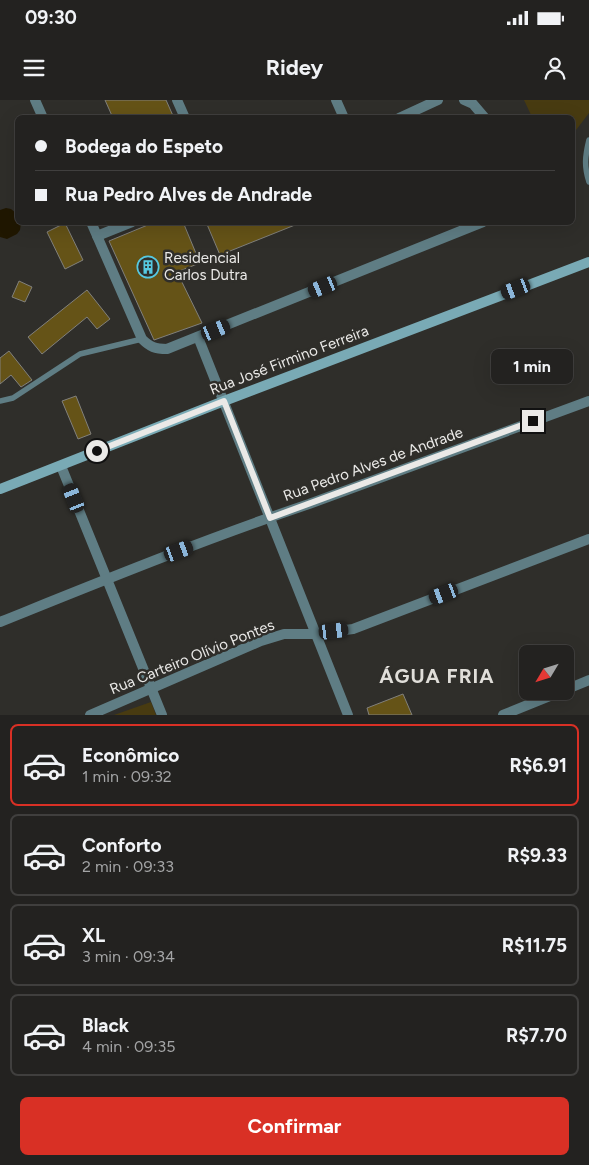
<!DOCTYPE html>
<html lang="pt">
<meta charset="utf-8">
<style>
body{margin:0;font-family:Figtree,sans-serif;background:#2b2a29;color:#f1f3f6;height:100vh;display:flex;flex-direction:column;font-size:19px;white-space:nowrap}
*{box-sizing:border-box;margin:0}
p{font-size:16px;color:#a3a4a5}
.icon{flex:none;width:28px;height:28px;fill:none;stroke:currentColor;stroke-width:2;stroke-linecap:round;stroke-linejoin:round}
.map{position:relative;height:615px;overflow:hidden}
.panel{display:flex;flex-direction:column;background:#232220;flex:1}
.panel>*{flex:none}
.top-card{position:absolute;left:15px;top:15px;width:560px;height:110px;border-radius:8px;box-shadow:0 5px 20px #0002,0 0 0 1px #403f3e;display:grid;align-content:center;height:110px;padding:0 20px;background:#232220}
.needle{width:32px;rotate:232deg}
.tools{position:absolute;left:519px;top:545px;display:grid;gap:10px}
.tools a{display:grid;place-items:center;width:55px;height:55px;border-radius:8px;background:#232220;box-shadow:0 5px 20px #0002,0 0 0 1px #403f3e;font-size:25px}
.end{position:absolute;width:22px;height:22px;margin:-11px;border:6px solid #eae9e7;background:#111;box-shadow:0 0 0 2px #111}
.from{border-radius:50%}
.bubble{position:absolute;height:35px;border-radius:8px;background:#232220;box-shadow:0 5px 20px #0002,0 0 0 1px #403f3e;font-size:16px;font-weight:700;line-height:35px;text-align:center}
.car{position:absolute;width:15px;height:30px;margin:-15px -8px;border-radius:6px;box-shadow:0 0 4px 1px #0007;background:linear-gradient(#222 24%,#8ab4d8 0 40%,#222 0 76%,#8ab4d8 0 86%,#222 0)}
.top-card b{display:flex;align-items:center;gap:18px;height:48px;font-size:19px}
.top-card b+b{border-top:1px solid #403f3e}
.top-card i{width:12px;height:12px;background:#f1f3f6}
ul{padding:9px 0 0;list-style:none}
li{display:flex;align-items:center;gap:15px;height:82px;margin:0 10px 8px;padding:0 10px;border:2px solid #403f3e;border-radius:8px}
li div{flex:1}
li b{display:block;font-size:19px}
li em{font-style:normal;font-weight:700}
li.selected{border-color:#d93025}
li>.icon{width:45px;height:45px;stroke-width:1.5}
.cta{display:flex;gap:10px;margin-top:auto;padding:10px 20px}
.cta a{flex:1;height:58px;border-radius:8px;background:#d93025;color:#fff;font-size:20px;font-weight:700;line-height:58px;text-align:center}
.status{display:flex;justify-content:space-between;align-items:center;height:35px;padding:0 25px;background:#232220;direction:ltr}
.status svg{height:14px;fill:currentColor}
header{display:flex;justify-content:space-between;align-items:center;height:65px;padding:0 20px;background:#232220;font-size:22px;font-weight:700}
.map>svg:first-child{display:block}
.green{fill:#483b11}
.water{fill:#201700}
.building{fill:#655317;stroke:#81807c}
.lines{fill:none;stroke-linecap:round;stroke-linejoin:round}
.lane{stroke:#5f7d84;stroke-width:5.5}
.street{stroke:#5f7d84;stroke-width:10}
.secondary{stroke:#79aab5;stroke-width:10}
.route{stroke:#eae9e7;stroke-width:6}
.labels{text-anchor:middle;stroke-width:5;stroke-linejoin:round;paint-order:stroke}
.poi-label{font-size:15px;fill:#eae9e7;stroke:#2f2e2a;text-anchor:start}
.street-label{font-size:15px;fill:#eae9e7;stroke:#2f2e2a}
.district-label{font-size:20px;font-weight:bold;letter-spacing:1px;fill:#e0ded9;stroke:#2f2e2a}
</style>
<div class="status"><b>09:30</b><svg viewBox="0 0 49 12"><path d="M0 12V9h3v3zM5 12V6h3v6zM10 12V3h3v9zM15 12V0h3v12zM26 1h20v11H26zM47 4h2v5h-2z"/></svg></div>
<header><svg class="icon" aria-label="menu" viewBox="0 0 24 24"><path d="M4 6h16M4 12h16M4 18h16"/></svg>Ridey<svg class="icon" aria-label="person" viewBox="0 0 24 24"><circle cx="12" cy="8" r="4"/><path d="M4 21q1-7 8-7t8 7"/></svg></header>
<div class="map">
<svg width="589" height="615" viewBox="0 0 589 615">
<rect width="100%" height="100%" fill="#2f2e2a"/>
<g class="green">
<path d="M524,0H589V13L573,34L572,18L532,17Z"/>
<path d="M151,602L156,615H114Z"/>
</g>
<path class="water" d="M6,108L11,109L17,114L18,122L21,123L20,130L17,134L7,139L0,137V110Z"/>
<g class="building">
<path d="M105,0H166L174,18H113Z"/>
<path d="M155,122H183L200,163L177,172L202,223L154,240L109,141Z"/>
<path d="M206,122H300V123L220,155Z"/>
<path d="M65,123L83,160L65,169L47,132Z"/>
<path d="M19,181L32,187L25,202L12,197Z"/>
<path d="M87,190L110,219L97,229L87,217L42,254L28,237Z"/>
<path d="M9,251L32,280L21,287L11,275L0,284V258Z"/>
<path d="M76,296L91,334L78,339L62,301Z"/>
<path d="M403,594L412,615H369L367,608Z"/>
</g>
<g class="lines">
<g class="lane">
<path d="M589,40C585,56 584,67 589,82"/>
<path d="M0,301L13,298L80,254L142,239"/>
</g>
<g class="street">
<path d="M35,0L43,18"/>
<path d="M177,0L185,18"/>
<path d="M336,0L344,18"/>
<path d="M464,0L473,4L485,18"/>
<path d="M399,18L438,0"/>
<path d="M91,122L142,239C150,247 155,249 167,249L483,122"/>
<path d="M97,136L132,122"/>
<path d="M198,237L348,615"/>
<path d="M61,366L162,615"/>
<path d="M0,522C102,481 205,439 309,404L589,301"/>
<path d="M565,590L589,580"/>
<path d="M90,615L261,541L284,534H315L353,529L589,439"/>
<path d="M503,615L562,591"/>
</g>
<path class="secondary" d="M0,389L224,301L589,162"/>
</g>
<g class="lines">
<path class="route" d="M97,351L224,301L270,418L533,321"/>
</g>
<defs>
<g id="building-ring" transform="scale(1.125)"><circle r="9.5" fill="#2f2e2a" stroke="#56c9e1" stroke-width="1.5"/><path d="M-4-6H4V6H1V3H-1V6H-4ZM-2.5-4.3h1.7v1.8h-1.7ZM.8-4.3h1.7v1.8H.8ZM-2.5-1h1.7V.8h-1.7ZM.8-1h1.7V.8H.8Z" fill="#56c9e1"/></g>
</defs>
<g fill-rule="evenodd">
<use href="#building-ring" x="148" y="167"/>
</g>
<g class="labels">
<g class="poi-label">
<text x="164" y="163">Residencial<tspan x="164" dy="17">Carlos Dutra</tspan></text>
</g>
<g class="street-label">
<text transform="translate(289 260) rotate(-21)" y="5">Rua José Firmino Ferreira</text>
<text transform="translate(373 364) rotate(-20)" y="5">Rua Pedro Alves de Andrade</text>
<text transform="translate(192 557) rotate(-22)" y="5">Rua Carteiro Olívio Pontes</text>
</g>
<g class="district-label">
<text x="437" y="583">ÁGUA FRIA</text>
</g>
</g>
</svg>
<div class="tools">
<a><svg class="needle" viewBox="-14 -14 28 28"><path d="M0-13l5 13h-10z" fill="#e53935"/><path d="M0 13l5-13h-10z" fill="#a3a4a5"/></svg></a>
</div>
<i class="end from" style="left:97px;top:351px"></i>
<i class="end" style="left:533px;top:321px"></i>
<div class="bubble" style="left:491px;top:249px;width:82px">1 min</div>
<i class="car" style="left:323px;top:187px;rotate:248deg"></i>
<i class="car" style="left:516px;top:189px;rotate:249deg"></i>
<i class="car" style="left:216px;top:230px;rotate:68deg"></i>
<i class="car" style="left:74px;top:398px;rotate:338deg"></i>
<i class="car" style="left:179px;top:451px;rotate:70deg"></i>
<i class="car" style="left:444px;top:494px;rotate:249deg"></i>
<i class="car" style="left:334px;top:531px;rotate:83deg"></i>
<div class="top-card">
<b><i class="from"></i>Bodega do Espeto</b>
<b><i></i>Rua Pedro Alves de Andrade</b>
</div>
</div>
<section class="panel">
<ul>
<li class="selected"><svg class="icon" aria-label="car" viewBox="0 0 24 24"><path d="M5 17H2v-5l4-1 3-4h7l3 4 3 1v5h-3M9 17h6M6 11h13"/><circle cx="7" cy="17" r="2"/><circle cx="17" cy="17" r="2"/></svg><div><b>Econômico</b><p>1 min · 09:32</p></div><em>R$6.91</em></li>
<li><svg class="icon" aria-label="car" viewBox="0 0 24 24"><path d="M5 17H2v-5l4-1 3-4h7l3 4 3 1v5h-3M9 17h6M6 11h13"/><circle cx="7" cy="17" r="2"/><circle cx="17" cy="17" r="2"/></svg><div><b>Conforto</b><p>2 min · 09:33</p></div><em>R$9.33</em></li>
<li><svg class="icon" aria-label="car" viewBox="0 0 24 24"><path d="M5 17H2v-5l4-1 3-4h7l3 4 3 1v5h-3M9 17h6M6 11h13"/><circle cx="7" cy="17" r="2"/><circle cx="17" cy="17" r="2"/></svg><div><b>XL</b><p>3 min · 09:34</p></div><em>R$11.75</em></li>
<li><svg class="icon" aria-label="car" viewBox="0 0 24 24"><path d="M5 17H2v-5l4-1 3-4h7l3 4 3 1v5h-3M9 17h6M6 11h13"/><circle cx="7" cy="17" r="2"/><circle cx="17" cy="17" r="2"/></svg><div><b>Black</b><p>4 min · 09:35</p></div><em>R$7.70</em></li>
</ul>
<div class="cta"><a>Confirmar</a></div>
</section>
